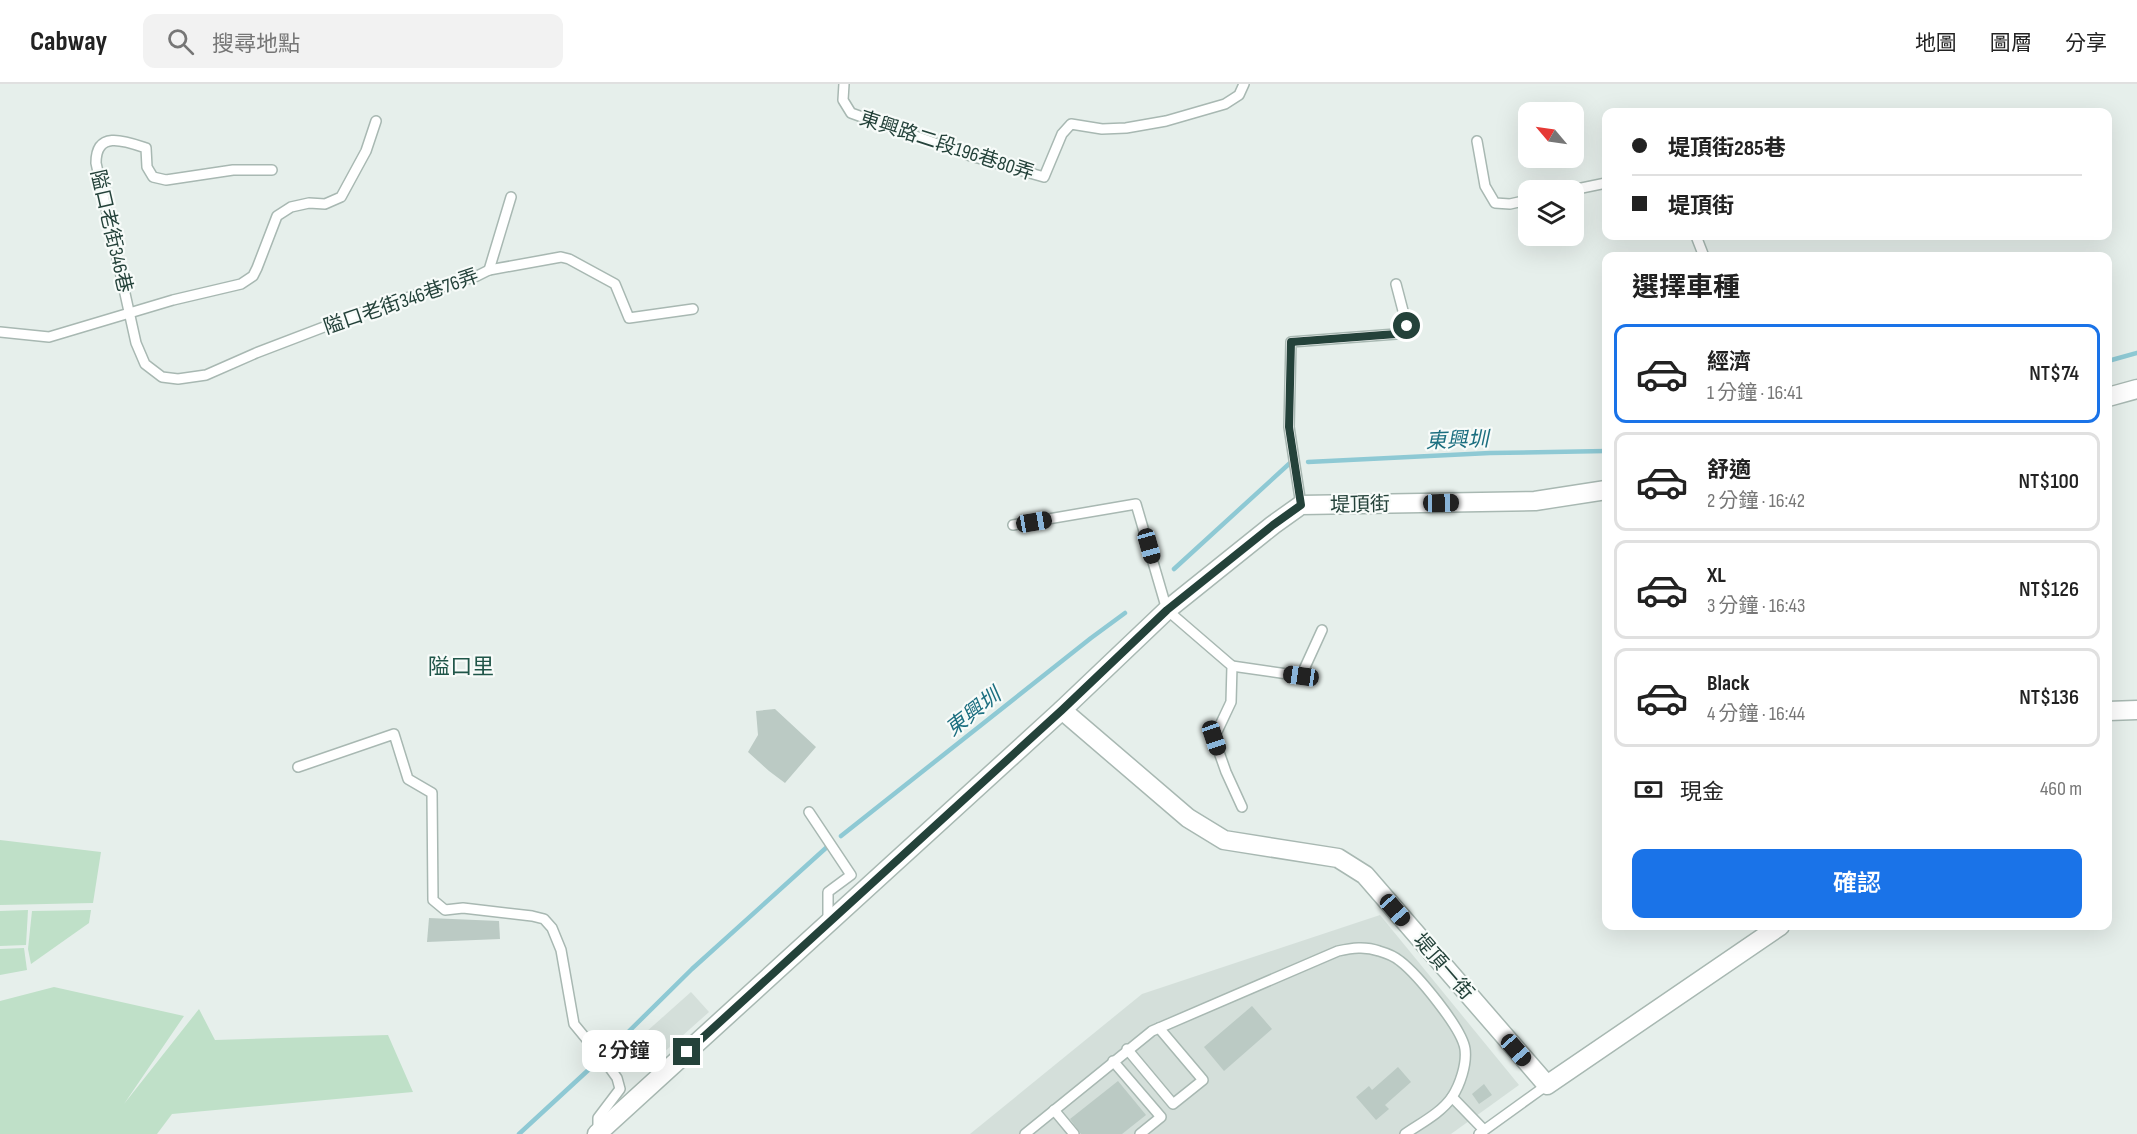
<!DOCTYPE html>
<html lang="zh-TW">
<meta charset="utf-8">
<style>
body{margin:0;font-family:"Sofia Sans Condensed","Noto Sans TC",sans-serif;background:#f2f2f2;color:#222;height:100vh;display:flex;flex-direction:column;font-size:22px;white-space:nowrap}
*{box-sizing:border-box;margin:0}
p{font-size:20px;color:#767676}
.icon{flex:none;width:33px;height:33px;fill:none;stroke:currentColor;stroke-width:2;stroke-linecap:round;stroke-linejoin:round}
.map{position:relative;flex:1;overflow:hidden}
.drawer{position:absolute;left:1602px;top:168px;width:510px;height:678px;display:flex;flex-direction:column;background:#fff;border-radius:12px;box-shadow:0 6px 24px #0002}
.drawer>*{flex:none}
.hud{position:absolute;left:1602px;top:24px;width:510px;height:132px;border-radius:12px;box-shadow:0 6px 24px #0002;display:grid;align-content:center;height:132px;padding:0 30px;background:#fff}
.needle{width:39px;rotate:299deg}
.tools{position:absolute;left:1518px;top:18px;display:grid;gap:12px}
.tools a{display:grid;place-items:center;width:66px;height:66px;border-radius:12px;background:#fff;box-shadow:0 6px 24px #0002;font-size:30px}
.end{position:absolute;width:27px;height:27px;margin:-14px;border:8px solid #24423a;background:#fff;box-shadow:0 0 0 3px #fff}
.from{border-radius:50%}
.bubble{position:absolute;height:42px;border-radius:12px;background:#fff;box-shadow:0 6px 24px #0002;font-size:20px;font-weight:600;line-height:42px;text-align:center}
.car{position:absolute;width:18px;height:36px;margin:-18px -9px;border-radius:8px;box-shadow:0 0 4px 2px #0007;background:linear-gradient(#222 24%,#8ab4d8 0 40%,#222 0 76%,#8ab4d8 0 86%,#222 0)}
.hud b{display:flex;align-items:center;gap:21px;height:57px;font-size:22px}
.hud b+b{border-top:2px solid #e0e0e0}
.hud i{width:15px;height:15px;background:#222}
ul{padding:0;list-style:none}
li{display:flex;align-items:center;gap:18px;height:99px;margin:0 12px 9px;padding:0 18px;border:3px solid #e0e0e0;border-radius:12px}
li div{flex:1}
li b{display:block;font-size:22px}
li em{font-style:normal;font-weight:600}
li.on{border-color:#1a73e8}
li>.icon{width:54px;height:54px;stroke-width:1.5}
h2{padding:0 30px;font-size:27px;line-height:72px}
.pay{display:flex;align-items:center;gap:15px;height:66px;padding:0 30px;font-size:22px}
.pay p{margin-inline-start:auto}
.action{display:flex;gap:12px;margin-top:auto;padding:12px 30px}
.action a{flex:1;height:69px;border-radius:12px;background:#1a73e8;color:#fff;font-size:24px;font-weight:600;line-height:69px;text-align:center}
header{display:flex;align-items:center;gap:36px;box-sizing:border-box;height:84px;padding:0 30px;background:#fff;border-bottom:2px solid #e0e0e0}
header strong{font-size:28px}
nav{display:flex;gap:33px;margin-inline-start:auto;font-size:21px}
.search{width:420px;height:54px;background:#f2f2f2;display:flex;align-items:center;gap:15px;box-sizing:border-box;padding:0 21px;border-radius:12px;color:#767676;font-size:22px}
.map>svg:first-child{display:block}
.built{fill:#d4dfda}
.green{fill:#bfe0c8}
.lines{fill:none;stroke-linecap:round;stroke-linejoin:round}
.stream{stroke:#8ec9d4;stroke-width:4.5}
.building{fill:#bbcac4}
.service-casing{stroke:#a8b8b2;stroke-width:12}
.minor-casing{stroke:#a8b8b2;stroke-width:21}
.service{stroke:#fff;stroke-width:9}
.minor{stroke:#fff;stroke-width:18}
.route{stroke:#24423a;stroke-width:8}
.labels{text-anchor:middle;stroke-width:4.5;stroke-linejoin:round;paint-order:stroke}
.street-label{font-size:20px;fill:#24423a;stroke:#f7fbf9}
.water-label{font-size:21px;font-style:italic;fill:#1c6f80;stroke:#f7fbf9}
.quarter-label{font-size:22px;fill:#1f5548;stroke:#f7fbf9}
</style>
<header>
<strong>Cabway</strong>
<div class="search"><svg class="icon" aria-label="search" viewBox="0 0 24 24"><circle cx="10" cy="10" r="6"/><path d="M15 15l6 6"/></svg>搜尋地點</div>
<nav><a>地圖</a><a>圖層</a><a>分享</a></nav>
</header>
<div class="map">
<svg width="2137" height="1050" viewBox="0 0 2137 1050">
<rect width="100%" height="100%" fill="#e6efeb"/>
<g class="built">
<path d="M1380,831L1519,1001L1451,1050H970L1142,910Z"/>
<path d="M691,908L709,928L645,985L627,965Z"/>
</g>
<g class="green">
<path d="M0,756L101,768L93,819L0,821Z"/>
<path d="M28,826L26,861L0,862V827Z"/>
<path d="M91,826L89,839L31,880L28,865L32,827Z"/>
<path d="M24,864L27,886L0,891V865Z"/>
<path d="M54,903L184,932L124,1020L199,925L215,956L388,951L413,1008L172,1030L157,1050H0V917Z"/>
</g>
<g class="lines">
<g class="stream">
<path d="M2108,277L2137,269"/>
<path d="M1308,378L1490,369L1606,367"/>
<path d="M1174,485L1290,379"/>
<path d="M841,752L1091,554L1125,529"/>
<path d="M612,964L692,885L827,763"/>
<path d="M519,1050L597,978"/>
</g>
</g>
<g class="building">
<path d="M775,625L816,663L785,699L769,687L748,668L758,651L756,627Z"/>
<path d="M429,834L499,837L500,855L427,858Z"/>
<path d="M1252,922L1272,945L1224,987L1204,963Z"/>
<path d="M1398,983L1411,998L1385,1021L1389,1025L1376,1036L1356,1013L1369,1002L1372,1006Z"/>
<path d="M1118,997L1146,1031L1122,1050H1081L1070,1035Z"/>
<path d="M1484,1000L1492,1011L1479,1020L1472,1010Z"/>
</g>
<g class="lines">
<g class="service-casing">
<g id="service">
<path d="M844,0L843,16L851,29L971,72L1044,93L1062,50L1071,40L1102,45L1126,44L1166,37L1225,20L1239,11L1244,0"/>
<path d="M1477,57L1485,102L1495,119L1510,120L1528,116"/>
<path d="M272,86H233L166,96L153,93L147,83L146,64C125,57 96,46 96,79L136,259L145,280L162,293L178,295L206,291L256,269L371,225L477,192L489,186L561,173L569,175L615,200L629,234L693,225"/>
<path d="M1572,106L1606,99"/>
<path d="M1696,152L1703,170L1702,172"/>
<path d="M489,186L511,113"/>
<path d="M0,248L49,253L173,216L241,200L253,192L257,184L277,132L291,123L309,119L325,120L341,113L366,67L376,37"/>
<path d="M1301,421L1289,343L1291,258L1396,250L1407,242L1396,200"/>
<path d="M1013,441L1136,420L1167,526L1232,582L1231,618L1214,654L1226,688L1242,723"/>
<path d="M1232,582L1301,592L1322,546"/>
<path d="M298,683L394,650L408,695L432,709L433,816L445,826L463,824L532,832L544,835L552,844L561,866L574,940L607,980L617,994L620,1005L598,1034V1047"/>
<path d="M809,728L851,791L828,808V838"/>
<path d="M1127,965L1173,1020L1203,996L1159,944"/>
<path d="M1113,977L1161,1033L1140,1050"/>
<path d="M1452,1013L1484,1046"/>
<path d="M1054,1026L1074,1050"/>
<path d="M1025,1050L1152,947L1338,867C1352,864 1365,862 1379,867C1386,869 1394,872 1400,877C1417,890 1462,944 1465,965C1467,980 1460,1001 1452,1013C1441,1029 1421,1039 1405,1050"/>
<path d="M1479,1050L1547,1001"/>
</g>
</g>
<g class="minor-casing">
<g id="minor">
<path d="M2108,313L2137,305"/>
<path d="M1062,626L1188,734L1224,756L1338,774L1365,791L1547,1001L1780,842"/>
<path d="M2108,627L2137,626"/>
<path d="M597,1050L1062,626L1167,526L1273,441L1301,421L1535,417L1606,406"/>
</g>
</g>
<use href="#service" class="service"/>
<use href="#minor" class="minor"/>
</g>
<g class="lines">
<path class="route" d="M687,968L1062,626L1167,526L1273,441L1301,421L1289,343L1291,258L1396,250L1407,242"/>
</g>
<g class="labels">
<g class="street-label">
<text transform="translate(947 61) rotate(18)" y="7">東興路二段196巷80弄</text>
<text transform="translate(112 147) rotate(77)" y="7">隘口老街346巷</text>
<text transform="translate(401 217) rotate(-19)" y="7">隘口老街346巷76弄</text>
<text transform="translate(1360 420) rotate(-1)" y="7">堤頂街</text>
<text transform="translate(1444 882) rotate(49)" y="7">堤頂一街</text>
</g>
<g class="water-label">
<text transform="translate(1457 356) rotate(-2)" y="7">東興圳</text>
<text transform="translate(973 628) rotate(-38)" y="7">東興圳</text>
</g>
<g class="quarter-label">
<text x="461" y="590">隘口里</text>
</g>
</g>
</svg>
<div class="tools">
<a><svg class="needle" viewBox="-14 -14 28 28"><path d="M0-13l5 13h-10z" fill="#e53935"/><path d="M0 13l5-13h-10z" fill="#767676"/></svg></a>
<a><svg class="icon" aria-label="layers" viewBox="0 0 24 24"><path d="M12 4l9 5-9 5-9-5zM3 14l9 5 9-5"/></svg></a>
</div>
<i class="end from" style="left:1407px;top:242px"></i>
<i class="end" style="left:687px;top:968px"></i>
<div class="bubble" style="left:582px;top:946px;width:84px">2 分鐘</div>
<i class="car" style="left:1441px;top:419px;rotate:89deg"></i>
<i class="car" style="left:1034px;top:438px;rotate:80deg"></i>
<i class="car" style="left:1149px;top:462px;rotate:164deg"></i>
<i class="car" style="left:1301px;top:592px;rotate:278deg"></i>
<i class="car" style="left:1214px;top:654px;rotate:161deg"></i>
<i class="car" style="left:1395px;top:826px;rotate:139deg"></i>
<i class="car" style="left:1516px;top:966px;rotate:139deg"></i>
<div class="hud">
<b><i class="from"></i>堤頂街285巷</b>
<b><i></i>堤頂街</b>
</div>
<section class="drawer">
<h2>選擇車種</h2>
<ul>
<li class="on"><svg class="icon" aria-label="car" viewBox="0 0 24 24"><path d="M5 17H2v-5l4-1 3-4h7l3 4 3 1v5h-3M9 17h6M6 11h13"/><circle cx="7" cy="17" r="2"/><circle cx="17" cy="17" r="2"/></svg><div><b>經濟</b><p>1 分鐘 · 16:41</p></div><em>NT$74</em></li>
<li><svg class="icon" aria-label="car" viewBox="0 0 24 24"><path d="M5 17H2v-5l4-1 3-4h7l3 4 3 1v5h-3M9 17h6M6 11h13"/><circle cx="7" cy="17" r="2"/><circle cx="17" cy="17" r="2"/></svg><div><b>舒適</b><p>2 分鐘 · 16:42</p></div><em>NT$100</em></li>
<li><svg class="icon" aria-label="car" viewBox="0 0 24 24"><path d="M5 17H2v-5l4-1 3-4h7l3 4 3 1v5h-3M9 17h6M6 11h13"/><circle cx="7" cy="17" r="2"/><circle cx="17" cy="17" r="2"/></svg><div><b>XL</b><p>3 分鐘 · 16:43</p></div><em>NT$126</em></li>
<li><svg class="icon" aria-label="car" viewBox="0 0 24 24"><path d="M5 17H2v-5l4-1 3-4h7l3 4 3 1v5h-3M9 17h6M6 11h13"/><circle cx="7" cy="17" r="2"/><circle cx="17" cy="17" r="2"/></svg><div><b>Black</b><p>4 分鐘 · 16:44</p></div><em>NT$136</em></li>
</ul>
<div class="pay"><svg class="icon" aria-label="cash" viewBox="0 0 24 24"><path d="M3 7h18v10H3z"/><circle cx="12" cy="12" r="2"/></svg>現金<p>460 m</p></div>
<div class="action"><a>確認</a></div>
</section>
</div>
